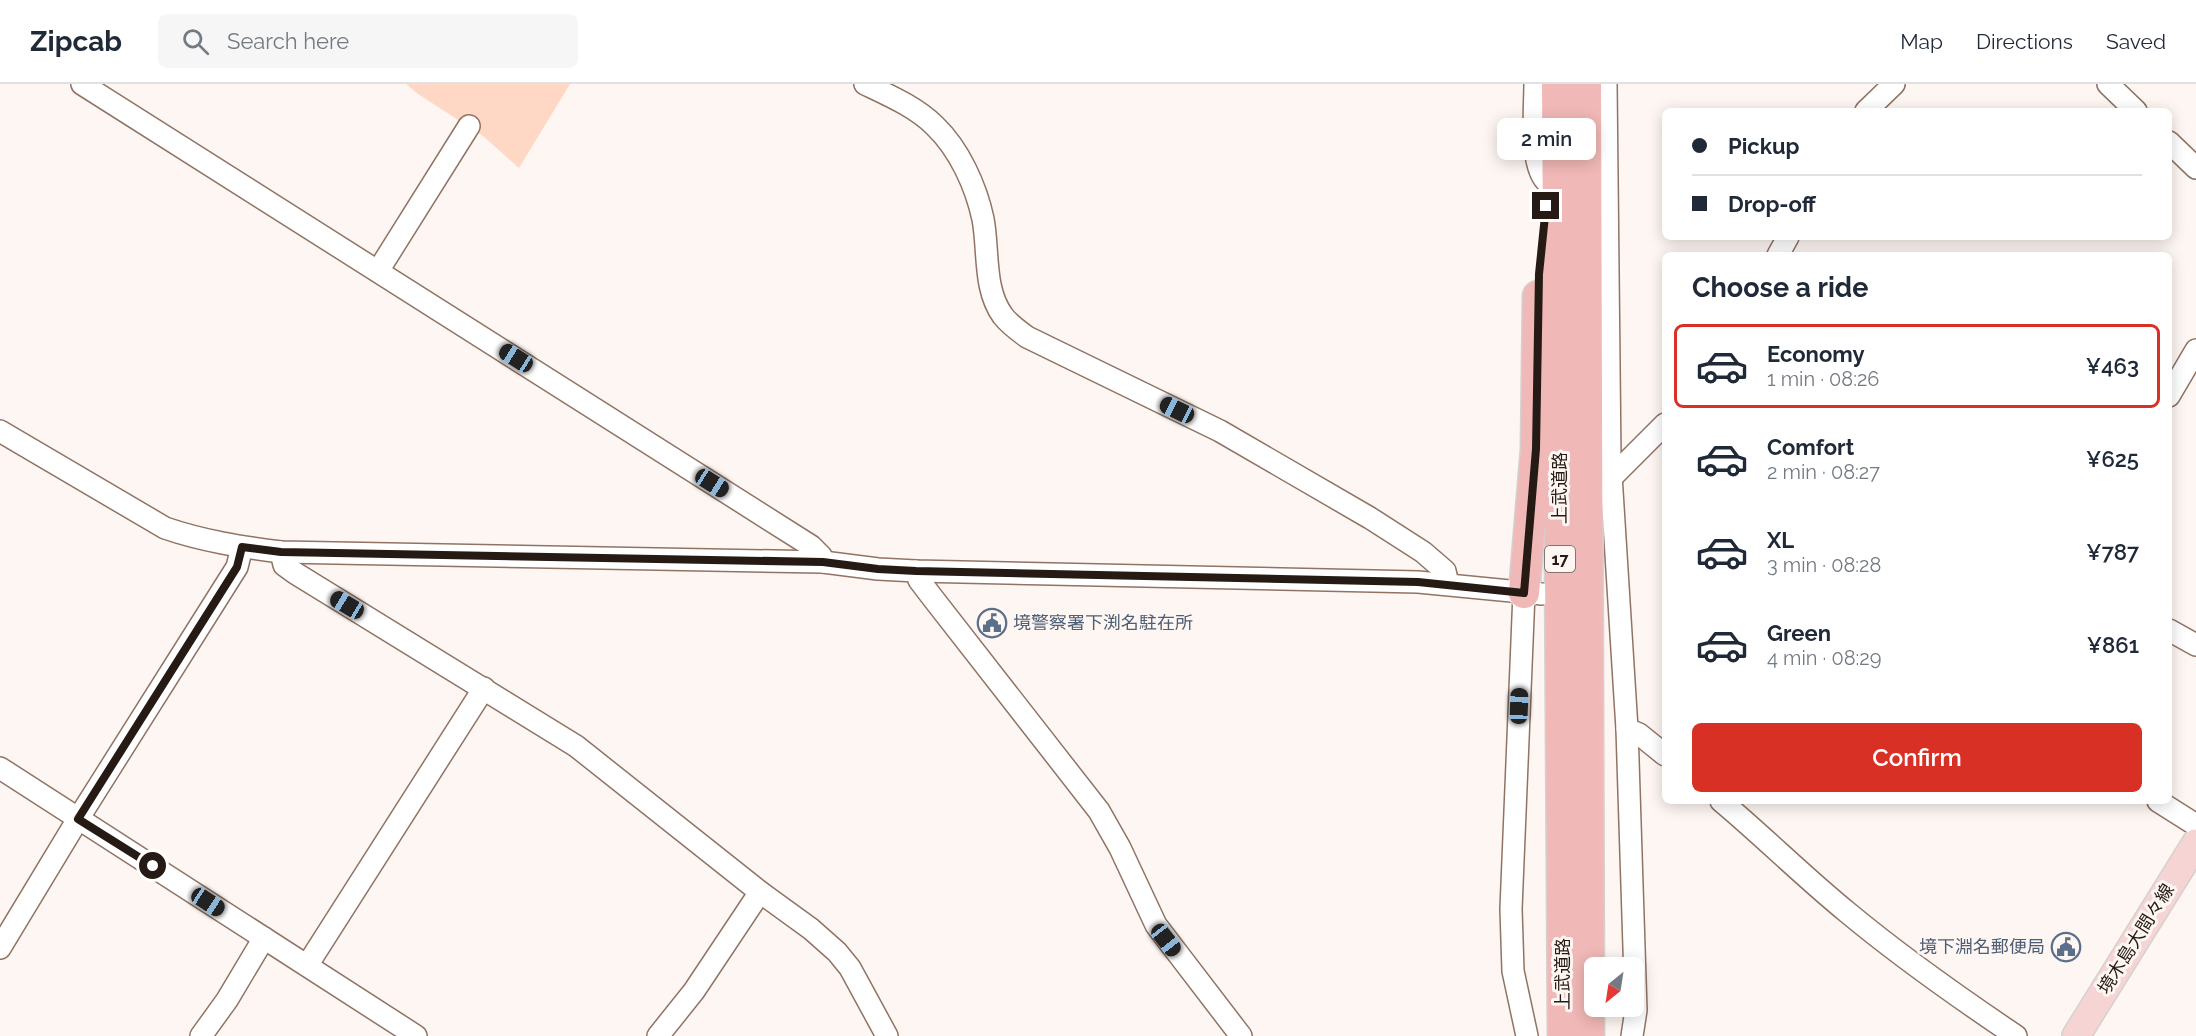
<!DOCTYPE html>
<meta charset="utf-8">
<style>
body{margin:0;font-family:Raleway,"Noto Sans JP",sans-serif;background:#f6f6f7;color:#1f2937;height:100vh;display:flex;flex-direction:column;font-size:22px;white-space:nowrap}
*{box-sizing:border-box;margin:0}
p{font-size:20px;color:#747a83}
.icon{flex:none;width:33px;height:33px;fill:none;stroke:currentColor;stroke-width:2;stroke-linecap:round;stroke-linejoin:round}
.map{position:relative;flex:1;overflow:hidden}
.sheet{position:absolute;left:1662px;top:168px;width:510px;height:552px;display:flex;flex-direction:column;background:#fff;border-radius:9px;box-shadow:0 3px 15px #0003}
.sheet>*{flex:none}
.banner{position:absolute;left:1662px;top:24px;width:510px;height:132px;border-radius:9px;box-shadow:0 3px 15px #0003;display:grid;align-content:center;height:132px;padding:0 30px;background:#fff}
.needle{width:39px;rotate:210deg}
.controls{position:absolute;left:1584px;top:873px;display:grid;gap:12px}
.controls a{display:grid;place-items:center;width:60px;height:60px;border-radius:9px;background:#fff;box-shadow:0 3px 15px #0003;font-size:30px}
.end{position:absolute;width:27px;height:27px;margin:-14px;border:8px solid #261b14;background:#fff;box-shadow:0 0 0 3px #fff}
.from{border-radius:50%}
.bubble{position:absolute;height:42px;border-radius:9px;background:#fff;box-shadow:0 3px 15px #0003;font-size:20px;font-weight:600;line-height:42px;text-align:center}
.car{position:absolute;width:18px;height:36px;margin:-18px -9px;border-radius:8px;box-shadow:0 0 4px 2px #0007;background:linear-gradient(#222 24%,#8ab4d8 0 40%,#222 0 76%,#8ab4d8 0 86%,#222 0)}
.banner b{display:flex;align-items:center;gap:21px;height:57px;font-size:22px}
.banner b+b{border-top:2px solid #e0e1e3}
.banner i{width:15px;height:15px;background:#1f2937}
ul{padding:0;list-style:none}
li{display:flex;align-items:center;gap:18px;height:84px;margin:0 12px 9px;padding:0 18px;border:3px solid transparent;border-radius:9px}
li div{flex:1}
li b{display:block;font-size:22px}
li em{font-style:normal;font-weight:600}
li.current{border-color:#d93025}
li>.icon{width:54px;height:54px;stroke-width:1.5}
h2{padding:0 30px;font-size:27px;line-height:72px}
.primary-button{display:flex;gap:12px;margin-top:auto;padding:12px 30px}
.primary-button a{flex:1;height:69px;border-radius:9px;background:#d93025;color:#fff;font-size:24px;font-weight:600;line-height:69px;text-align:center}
header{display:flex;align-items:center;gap:36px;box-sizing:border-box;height:84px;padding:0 30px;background:#fff;border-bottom:2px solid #e0e1e3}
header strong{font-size:28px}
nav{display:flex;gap:33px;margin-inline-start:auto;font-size:21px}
.search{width:420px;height:54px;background:#f6f6f7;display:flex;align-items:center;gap:15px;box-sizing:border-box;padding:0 21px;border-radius:9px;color:#747a83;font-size:22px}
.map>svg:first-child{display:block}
.green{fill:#fed8c4}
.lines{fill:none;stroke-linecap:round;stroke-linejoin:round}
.minor-casing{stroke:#917364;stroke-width:24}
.major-casing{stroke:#d4d1d0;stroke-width:30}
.highway-casing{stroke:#d4d1d0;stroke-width:33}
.minor{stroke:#fff;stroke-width:21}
.major{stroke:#f6d4d3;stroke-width:27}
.highway{stroke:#f0b8b6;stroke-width:30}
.route{stroke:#261b14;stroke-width:8}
.labels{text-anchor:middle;stroke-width:6;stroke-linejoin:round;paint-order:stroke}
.shield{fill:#fdf6f2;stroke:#665d57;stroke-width:1.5}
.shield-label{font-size:16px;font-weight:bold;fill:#261b14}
.street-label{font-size:18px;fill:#261b14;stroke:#fdf6f2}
.service-label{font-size:18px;fill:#4e5e75;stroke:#fdf6f2;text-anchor:start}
</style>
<header>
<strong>Zipcab</strong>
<div class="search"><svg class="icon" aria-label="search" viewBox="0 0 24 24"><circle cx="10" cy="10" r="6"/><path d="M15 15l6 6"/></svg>Search here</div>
<nav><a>Map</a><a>Directions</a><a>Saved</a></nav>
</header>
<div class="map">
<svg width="2196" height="952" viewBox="0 0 2196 952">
<rect width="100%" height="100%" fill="#fdf6f2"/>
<path class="green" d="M406,0H570L519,84L483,52L418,10Z"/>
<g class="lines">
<g class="minor-casing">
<g id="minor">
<path d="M82,0L811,462L821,472L823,478"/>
<path d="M865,0C888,11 916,23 935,42C959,65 976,102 983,135C989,166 983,205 1003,232C1010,241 1019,247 1027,253L1220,347L1370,434L1423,468L1445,487L1448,500"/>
<path d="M1535,0C1535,24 1529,84 1548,99"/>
<path d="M1606,0L1610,375L1627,645L1636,926L1632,952"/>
<path d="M2108,0L2136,27"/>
<path d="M1866,27L1894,0"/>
<path d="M2169,58L2196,84"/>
<path d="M1778,171L1788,153"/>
<path d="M378,187L469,42"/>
<path d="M2169,312L2196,266"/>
<path d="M0,347L165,444C203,457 241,463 281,468L823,478L878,485L916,487L1418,498L1542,510"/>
<path d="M1612,393L1665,340"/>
<path d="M281,468L284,481L295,489L576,662L760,808L811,845L837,868L850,884L887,952"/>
<path d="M916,487L919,496L932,513L1099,727L1120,764L1156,841L1241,952"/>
<path d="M1524,509L1511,825L1513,887L1527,952"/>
<path d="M2169,546L2196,561"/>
<path d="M1627,645L1639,650L1665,671"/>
<path d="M0,684L416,952"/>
<path d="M1721,717C1764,753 1804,793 1847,828C1901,873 1958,913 2016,952"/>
<path d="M2158,717L2196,741"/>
<path d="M0,864L78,735L237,483L242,463"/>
<path d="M308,880L484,604"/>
<path d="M201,952L227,916L264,854"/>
<path d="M658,952L694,907L760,808"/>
</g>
</g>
<g class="major-casing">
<path id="major" d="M2076,952L2196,759"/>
</g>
<g class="highway-casing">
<g id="highway">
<path d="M1557,0L1563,952"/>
<path d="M1586,0L1589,952"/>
<path d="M1524,509L1536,365L1538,212"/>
</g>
</g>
<use href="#minor" class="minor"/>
<use href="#major" class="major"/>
<use href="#highway" class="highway"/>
</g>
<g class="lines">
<path class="route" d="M153,782L78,735L237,483L242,463L281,468L823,478L878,485L916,487L1418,498L1524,509L1536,365L1539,190L1546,122"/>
</g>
<defs>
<g id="civic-ring" transform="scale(1.5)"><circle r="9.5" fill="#fdf6f2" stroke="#5c6f8a" stroke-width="1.5"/><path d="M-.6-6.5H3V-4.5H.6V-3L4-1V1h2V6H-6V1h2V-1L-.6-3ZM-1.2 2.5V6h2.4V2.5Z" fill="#5c6f8a"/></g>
</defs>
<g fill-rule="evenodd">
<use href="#civic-ring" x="992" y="539"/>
<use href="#civic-ring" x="2066" y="863"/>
</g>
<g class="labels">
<rect class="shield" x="1545" y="462" width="30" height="26" rx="4.5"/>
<g class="shield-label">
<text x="1560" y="481">17</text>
</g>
<g class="street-label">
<text transform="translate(1560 404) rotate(-90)" y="6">上武道路</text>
<text transform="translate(2136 855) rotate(-58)" y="6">境木島大間々線</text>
<text transform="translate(1563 890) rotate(-90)" y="6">上武道路</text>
</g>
<g class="service-label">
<text x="1013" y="545">境警察署下渕名駐在所</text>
<text x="2045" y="869" text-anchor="end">境下淵名郵便局</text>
</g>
</g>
</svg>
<div class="controls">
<a><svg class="needle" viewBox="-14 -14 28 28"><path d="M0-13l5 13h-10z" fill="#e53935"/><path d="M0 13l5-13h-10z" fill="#747a83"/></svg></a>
</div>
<i class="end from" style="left:153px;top:782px"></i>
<i class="end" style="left:1546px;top:122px"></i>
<div class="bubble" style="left:1497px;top:34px;width:99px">2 min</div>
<i class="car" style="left:516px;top:274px;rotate:302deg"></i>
<i class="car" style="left:1177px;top:326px;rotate:296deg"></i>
<i class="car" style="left:712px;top:399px;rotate:122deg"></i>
<i class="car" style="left:347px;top:521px;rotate:301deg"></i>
<i class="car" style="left:1519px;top:622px;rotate:2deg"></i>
<i class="car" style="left:208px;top:818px;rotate:123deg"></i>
<i class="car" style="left:1166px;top:856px;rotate:142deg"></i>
<div class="banner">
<b><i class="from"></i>Pickup</b>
<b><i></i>Drop-off</b>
</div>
<section class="sheet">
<h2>Choose a ride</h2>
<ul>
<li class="current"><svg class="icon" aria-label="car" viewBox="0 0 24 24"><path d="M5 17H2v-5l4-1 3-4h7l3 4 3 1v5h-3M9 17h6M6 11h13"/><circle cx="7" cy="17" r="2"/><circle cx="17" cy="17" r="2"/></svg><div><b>Economy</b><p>1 min · 08:26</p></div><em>¥463</em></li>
<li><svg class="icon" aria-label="car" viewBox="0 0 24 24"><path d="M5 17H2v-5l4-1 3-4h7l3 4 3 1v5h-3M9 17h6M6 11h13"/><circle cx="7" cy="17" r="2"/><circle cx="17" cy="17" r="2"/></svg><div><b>Comfort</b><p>2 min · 08:27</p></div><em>¥625</em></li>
<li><svg class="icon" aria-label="car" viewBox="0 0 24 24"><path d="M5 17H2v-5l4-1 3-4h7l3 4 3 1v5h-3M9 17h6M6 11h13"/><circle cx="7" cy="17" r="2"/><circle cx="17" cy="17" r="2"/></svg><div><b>XL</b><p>3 min · 08:28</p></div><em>¥787</em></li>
<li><svg class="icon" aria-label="car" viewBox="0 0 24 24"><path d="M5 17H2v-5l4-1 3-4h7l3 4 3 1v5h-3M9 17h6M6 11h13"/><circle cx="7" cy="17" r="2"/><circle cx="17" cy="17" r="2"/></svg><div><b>Green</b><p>4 min · 08:29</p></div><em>¥861</em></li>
</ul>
<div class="primary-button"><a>Confirm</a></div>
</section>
</div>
